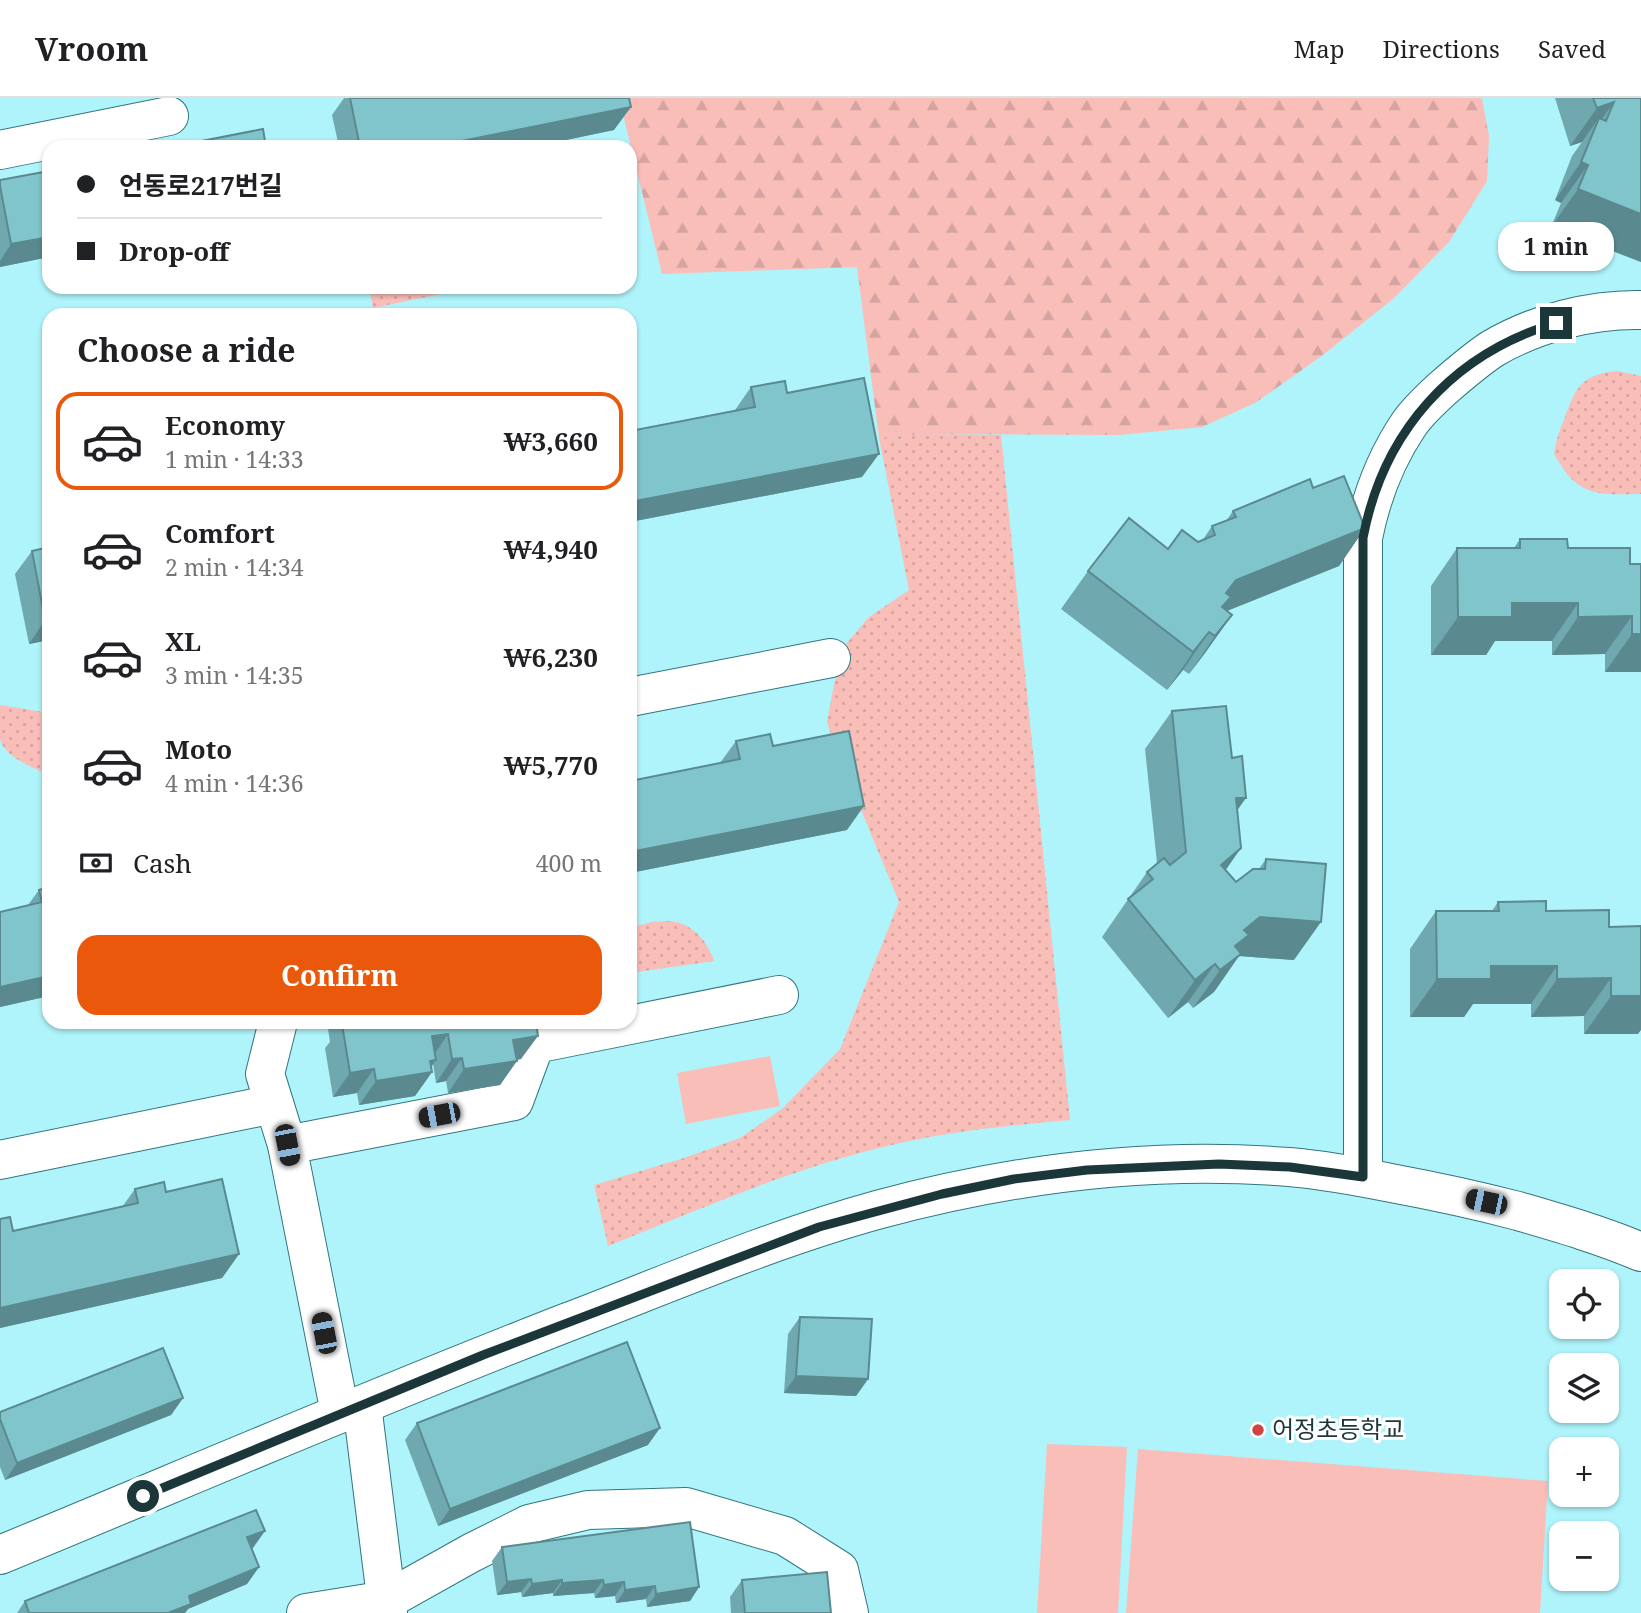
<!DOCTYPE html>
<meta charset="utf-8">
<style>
body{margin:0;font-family:"Noto Serif","Noto Sans KR",serif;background:#f6f6f6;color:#202124;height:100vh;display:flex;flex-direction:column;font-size:26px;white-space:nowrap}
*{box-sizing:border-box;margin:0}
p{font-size:23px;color:#757577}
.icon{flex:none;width:38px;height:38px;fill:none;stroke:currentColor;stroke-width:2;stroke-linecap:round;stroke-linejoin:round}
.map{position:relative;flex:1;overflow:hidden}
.panel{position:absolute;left:42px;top:210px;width:595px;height:721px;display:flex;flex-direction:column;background:#fff;border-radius:21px;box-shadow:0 2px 5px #0004}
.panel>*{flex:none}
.banner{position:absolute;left:42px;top:42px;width:595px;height:154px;border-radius:21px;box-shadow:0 2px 5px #0004;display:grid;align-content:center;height:154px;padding:0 35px;background:#fff}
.tools{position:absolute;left:1549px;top:1171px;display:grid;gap:14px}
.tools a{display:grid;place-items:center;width:70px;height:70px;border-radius:14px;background:#fff;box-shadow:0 2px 5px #0004;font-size:35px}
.end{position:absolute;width:32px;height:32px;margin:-16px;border:9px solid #1b373a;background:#fff;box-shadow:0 0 0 4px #fff}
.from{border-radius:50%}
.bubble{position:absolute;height:49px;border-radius:21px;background:#fff;box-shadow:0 2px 5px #0004;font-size:23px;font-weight:700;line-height:49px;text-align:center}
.car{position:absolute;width:21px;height:42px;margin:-21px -10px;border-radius:9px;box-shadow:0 0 5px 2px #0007;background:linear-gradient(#222 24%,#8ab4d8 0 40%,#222 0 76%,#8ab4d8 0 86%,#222 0)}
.banner b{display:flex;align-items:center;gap:24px;height:66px;font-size:26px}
.banner b+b{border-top:2px solid #e0e0e0}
.banner i{width:18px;height:18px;background:#202124}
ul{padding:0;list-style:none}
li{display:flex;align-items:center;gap:21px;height:98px;margin:0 14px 10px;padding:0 21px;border:4px solid transparent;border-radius:21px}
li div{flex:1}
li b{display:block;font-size:26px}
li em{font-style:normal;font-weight:700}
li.on{border-color:#ea580c}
li>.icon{width:63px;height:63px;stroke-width:1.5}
h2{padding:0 35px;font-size:32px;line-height:84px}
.pay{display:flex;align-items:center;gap:18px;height:77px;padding:0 35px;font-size:26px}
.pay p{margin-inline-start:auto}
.action{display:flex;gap:14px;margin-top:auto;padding:14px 35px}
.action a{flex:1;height:80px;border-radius:21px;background:#ea580c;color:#fff;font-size:28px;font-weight:700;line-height:80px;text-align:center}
header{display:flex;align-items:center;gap:42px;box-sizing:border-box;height:98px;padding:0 35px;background:#fff;border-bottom:2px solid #e0e0e0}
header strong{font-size:33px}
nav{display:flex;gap:38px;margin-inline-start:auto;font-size:24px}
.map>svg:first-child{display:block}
.forest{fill:url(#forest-firs)}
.park{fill:url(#park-dots)}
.pitch{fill:#fabeb9}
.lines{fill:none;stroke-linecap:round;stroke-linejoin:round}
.minor-casing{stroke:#32767d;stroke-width:40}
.minor{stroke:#fff;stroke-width:38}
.wall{fill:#6fa9af}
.shaded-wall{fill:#5a8a8f}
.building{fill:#81c5cc;stroke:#5a8a8f;stroke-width:2}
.route{stroke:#1b373a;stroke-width:9}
.poi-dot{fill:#d14243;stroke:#fff;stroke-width:2.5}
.labels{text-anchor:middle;stroke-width:6;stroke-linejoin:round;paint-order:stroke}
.poi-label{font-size:24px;fill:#1b373a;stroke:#fff;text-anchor:start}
</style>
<header>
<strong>Vroom</strong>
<nav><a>Map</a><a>Directions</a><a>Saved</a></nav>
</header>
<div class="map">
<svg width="1641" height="1515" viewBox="0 0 1641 1515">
<defs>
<pattern id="forest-firs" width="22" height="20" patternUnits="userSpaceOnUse" patternTransform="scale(1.75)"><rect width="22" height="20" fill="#fabeb9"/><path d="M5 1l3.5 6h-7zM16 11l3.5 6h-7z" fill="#d6a4a0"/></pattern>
<pattern id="park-dots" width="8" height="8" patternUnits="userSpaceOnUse" patternTransform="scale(1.75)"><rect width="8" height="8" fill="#fabeb9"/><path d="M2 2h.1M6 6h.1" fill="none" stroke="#d6a4a0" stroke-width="1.8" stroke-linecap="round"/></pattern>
</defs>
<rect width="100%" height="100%" fill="#aff4fb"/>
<path class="forest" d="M619,0H1482L1489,38L1487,83L1449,144L1393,201L1323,257L1255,305L1202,329L1119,337L923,336L879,340L857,169L662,176Z"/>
<g class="park">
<path d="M369,189H475L373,210Z"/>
<path d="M1618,273L1641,278V396C1622,396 1596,399 1579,387C1568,380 1561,367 1554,356C1556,342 1560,331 1565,319C1576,288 1583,276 1618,273Z"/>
<path d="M923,336L1001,337L1070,1022C1004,1028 939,1034 875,1051C783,1074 696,1113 608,1148L594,1087L684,1060L740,1040L783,1010L840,951L899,804L834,646L827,624L834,586L846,546L869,519L909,492L879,340Z"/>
<path d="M0,607L49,615V677C34,670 4,659 0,641C0,631 0,617 0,607Z"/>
<path d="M652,824C659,824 668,822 675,824C694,827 709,846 714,863L630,875V830Z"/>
</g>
<g class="pitch">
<path d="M770,958L780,1008L686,1026L677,975Z"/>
<path d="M1047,1346L1127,1349L1118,1515H1037Z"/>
<path d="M1138,1351L1548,1383L1540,1515H1126Z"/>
</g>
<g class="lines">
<g class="minor-casing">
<g id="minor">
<path d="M0,52L169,18"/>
<path d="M630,599L831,560"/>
<path d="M278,924L265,976L287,1047L340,1315"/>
<path d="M287,1047L514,1003L535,946L779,897"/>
<path d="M0,1062L274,1006"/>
<path d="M1363,1079V440C1371,399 1386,360 1409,326C1418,313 1430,302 1442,291C1458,277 1474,263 1492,251C1536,225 1591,211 1641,212"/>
<path d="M362,1307L388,1515"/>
<path d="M0,1457C189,1379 377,1298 568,1224C670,1185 772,1141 877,1112C1010,1076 1151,1058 1289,1069C1323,1072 1357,1078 1391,1085C1434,1093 1476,1102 1518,1113C1559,1125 1601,1137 1641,1154"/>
<path d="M306,1515L387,1502L471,1455L529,1426L588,1412L686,1409L785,1438L839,1472L849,1515"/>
</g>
</g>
<use href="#minor" class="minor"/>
</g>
<g class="wall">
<path d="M344,0H350L614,32L532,49H339L332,17Z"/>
<path d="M1555,0H1641V164L1551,129L1561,105L1555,102L1572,58L1582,44L1570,48Z"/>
<path d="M49,73V159L0,169V82Z"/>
<path d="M751,289L787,295L862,379L630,424V333L735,312Z"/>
<path d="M1313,390L1365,430L1339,468L1227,513L1232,517L1205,555L1189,576L1183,572L1167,592L1061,511L1088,473L1198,444L1202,443L1212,428L1226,423L1233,413Z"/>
<path d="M1520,441L1568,450L1630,466L1641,574H1605V556L1552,557V543H1495L1486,557H1431V488L1457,450H1514Z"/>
<path d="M32,453L49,542L29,546L15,476Z"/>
<path d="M1172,613L1237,713L1225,772L1236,784L1259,771L1266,761L1294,862L1239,858L1214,894L1193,910L1188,904L1168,920L1102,839L1147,774L1157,765L1145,651Z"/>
<path d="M736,643L773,648L847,732L630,775V683L720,665Z"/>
<path d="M49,789V898L0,909L28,807L39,792Z"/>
<path d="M1498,804L1546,813L1609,829L1638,936H1584V918L1531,919V906H1473L1464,919H1410V851L1436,813H1492Z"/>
<path d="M327,924H536L521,961L516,962L500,987L448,995L446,983L436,985L433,966L431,969L432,974L415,998L359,1007L357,995L333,999L325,950L330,944Z"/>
<path d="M135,1091L239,1156L222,1180L0,1230V1121L13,1133L122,1109Z"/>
<path d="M800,1219L868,1281L856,1298L784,1295L788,1236Z"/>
<path d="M183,1300L171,1317L5,1382L0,1369V1314Z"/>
<path d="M417,1325L648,1347L438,1428L405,1342Z"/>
<path d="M502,1449L699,1489L690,1503L647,1509L646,1501L616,1505L615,1498L595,1500L594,1495L553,1498V1495L522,1499L521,1494L497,1497L492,1463Z"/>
<path d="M252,1450L259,1469L247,1486L188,1511L185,1515H17L25,1503L253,1450Z"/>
<path d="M742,1482L831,1515H731L730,1499Z"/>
</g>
<g class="shaded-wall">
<path d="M1614,4L1594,32L1599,20L1582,44L1570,48L1597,10Z"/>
<path d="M631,9L614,32L532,49H432Z"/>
<path d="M1581,64L1588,67L1561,105L1555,102Z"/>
<path d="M1578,91L1641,116V164L1551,129Z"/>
<path d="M49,139V159L0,169V163L11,146Z"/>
<path d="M879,356L862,379L630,424V404Z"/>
<path d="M1365,430L1339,468L1219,516L1199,533L1236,482Z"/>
<path d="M1512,505H1578L1552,543H1495L1486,557H1431L1458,519Z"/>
<path d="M1232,517L1205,555L1189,576L1215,538Z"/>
<path d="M1632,518L1605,556L1552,557L1578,519Z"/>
<path d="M45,522H49V542L29,546Z"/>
<path d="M1209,534L1183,572L1167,592L1193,554Z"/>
<path d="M1632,536H1641V574H1605Z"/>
<path d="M1236,700H1246L1219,738Z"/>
<path d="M864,708L847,732L630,775V754Z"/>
<path d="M1241,750L1214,789L1221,767Z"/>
<path d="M1260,819L1321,824L1294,862L1239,858L1214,894L1193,910L1220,872L1222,867L1217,870L1244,832Z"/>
<path d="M1215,866L1188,904L1168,920L1195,882Z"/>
<path d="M1491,868H1557L1531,906H1473L1464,919H1410L1437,881Z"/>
<path d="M49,878V898L0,909V889Z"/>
<path d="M1611,880L1584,918L1531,919L1557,881Z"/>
<path d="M1611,898H1641V932L1638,936H1584Z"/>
<path d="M448,936L432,960V938Z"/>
<path d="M538,938L521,961L496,966L513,942Z"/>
<path d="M462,960L446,983L436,985L452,961Z"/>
<path d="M436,962L427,975L432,974L415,998L359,1007L376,983L430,963Z"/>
<path d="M517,963L500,987L448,995L464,971Z"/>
<path d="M374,971L357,995L333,999L350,975Z"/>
<path d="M239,1156L222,1180L0,1230V1210Z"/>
<path d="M796,1278L868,1281L856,1298L784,1295Z"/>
<path d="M183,1300L171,1317L5,1382L17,1365Z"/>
<path d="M660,1330L648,1347L438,1428L450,1411Z"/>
<path d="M265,1433L253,1450L235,1456L247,1439Z"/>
<path d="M259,1469L247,1486L188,1511L185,1515H168L189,1498Z"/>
<path d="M531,1481L521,1494L497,1497L507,1484Z"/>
<path d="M562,1482L553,1495L522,1499L532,1486Z"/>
<path d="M603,1482L594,1495L553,1498L562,1485Z"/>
<path d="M624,1484L615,1498L595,1500L604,1487Z"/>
<path d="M655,1488L646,1501L616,1505L625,1492Z"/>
<path d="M699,1489L690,1503L647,1509L656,1496Z"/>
</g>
<g class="building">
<path d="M350,0H629L631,9L432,49H360Z"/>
<path d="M1593,0H1641V116L1578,91L1588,67L1581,64L1599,20L1606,23L1614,4L1597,10Z"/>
<path d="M263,31L266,49H171Z"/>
<path d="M49,73V139L11,146L0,88V82Z"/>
<path d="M864,280L879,356L630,404V333L755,309L751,289L785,283L787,295Z"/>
<path d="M1344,378L1365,430L1236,482L1226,495L1231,499L1222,509L1232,517L1215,538L1209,534L1193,554L1088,473L1129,420L1168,451L1182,432L1198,444L1215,437L1212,428L1236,419L1233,413L1310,381L1313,390Z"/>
<path d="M1520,441H1567L1568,450H1630V466H1641V536H1632V518L1578,519V505H1512V519H1458L1457,450H1520Z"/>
<path d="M49,449V522H45L32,453Z"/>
<path d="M1226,608L1232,660L1242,658L1246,700H1236L1241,750L1221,767L1236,784L1253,771H1265L1266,761L1326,766L1321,824L1260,819L1244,832L1249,837L1235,848L1241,856L1220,872L1215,866L1195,882L1128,801L1153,781L1147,774L1164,760L1170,767L1186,754L1172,613Z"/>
<path d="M849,633L864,708L630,754V683L740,661L736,643L770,636L773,648Z"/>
<path d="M49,789V878L0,889V814L42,804L39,792Z"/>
<path d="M1546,803V813L1609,812V829L1641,828V898H1611V880L1557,881V868H1491V881H1437L1436,813H1499L1498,804Z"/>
<path d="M347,924H536L538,938L513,942L517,963L464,971L462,960L452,961L448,936L432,938L436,962L430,963L432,974L376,983L374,971L350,975L342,926H347Z"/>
<path d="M222,1081L239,1156L0,1210V1121L10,1119L13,1133L138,1105L135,1091L164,1084L166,1094Z"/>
<path d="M800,1219L872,1221L868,1281L796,1278Z"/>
<path d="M627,1244L660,1330L450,1411L417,1325Z"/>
<path d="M163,1250L183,1300L17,1365L0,1321V1314Z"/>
<path d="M256,1412L265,1433L247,1439L259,1469L189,1498L191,1506L168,1515H29L25,1503Z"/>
<path d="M690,1424L699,1489L656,1496L655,1488L625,1492L624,1484L604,1487L603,1482L562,1485V1482L532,1486L531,1481L507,1484L502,1449Z"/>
<path d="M827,1474L831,1515H745L742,1482Z"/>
</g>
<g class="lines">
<path class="route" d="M143,1398L483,1257L819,1129L942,1096L1014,1081L1087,1072L1219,1066L1290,1069L1363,1079V440C1383,334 1452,256 1556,225"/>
</g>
<circle class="poi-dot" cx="1258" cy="1332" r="7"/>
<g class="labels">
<g class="poi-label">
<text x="1272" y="1340">어정초등학교</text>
</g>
</g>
</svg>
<div class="tools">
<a><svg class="icon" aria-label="locate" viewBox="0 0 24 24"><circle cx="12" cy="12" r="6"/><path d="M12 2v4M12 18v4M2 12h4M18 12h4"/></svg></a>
<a><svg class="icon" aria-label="layers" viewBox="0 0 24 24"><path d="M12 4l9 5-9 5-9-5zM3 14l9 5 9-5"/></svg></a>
<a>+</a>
<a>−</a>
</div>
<i class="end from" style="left:143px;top:1398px"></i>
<i class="end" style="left:1556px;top:225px"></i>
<div class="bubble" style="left:1498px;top:124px;width:116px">1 min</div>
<i class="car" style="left:439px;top:1017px;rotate:259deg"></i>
<i class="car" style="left:287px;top:1047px;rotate:169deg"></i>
<i class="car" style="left:1486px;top:1104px;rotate:282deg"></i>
<i class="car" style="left:324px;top:1235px;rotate:349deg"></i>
<div class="banner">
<b><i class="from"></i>언동로217번길</b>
<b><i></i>Drop-off</b>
</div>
<section class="panel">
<h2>Choose a ride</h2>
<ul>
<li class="on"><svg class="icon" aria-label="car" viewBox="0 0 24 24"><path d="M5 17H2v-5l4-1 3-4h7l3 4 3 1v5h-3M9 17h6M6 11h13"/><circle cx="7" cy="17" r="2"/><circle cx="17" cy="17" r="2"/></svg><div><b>Economy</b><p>1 min · 14:33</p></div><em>₩3,660</em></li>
<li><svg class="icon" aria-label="car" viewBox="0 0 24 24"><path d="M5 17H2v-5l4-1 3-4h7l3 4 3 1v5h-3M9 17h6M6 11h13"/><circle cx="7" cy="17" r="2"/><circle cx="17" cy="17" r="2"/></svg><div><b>Comfort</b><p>2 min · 14:34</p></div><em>₩4,940</em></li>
<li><svg class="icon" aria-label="car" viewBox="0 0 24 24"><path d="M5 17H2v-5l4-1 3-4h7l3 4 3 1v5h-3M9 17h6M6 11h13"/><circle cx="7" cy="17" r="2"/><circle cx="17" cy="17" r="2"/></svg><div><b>XL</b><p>3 min · 14:35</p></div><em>₩6,230</em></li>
<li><svg class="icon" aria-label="car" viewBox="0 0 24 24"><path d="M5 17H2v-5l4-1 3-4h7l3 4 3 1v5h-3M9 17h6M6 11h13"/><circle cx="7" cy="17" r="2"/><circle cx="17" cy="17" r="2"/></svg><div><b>Moto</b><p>4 min · 14:36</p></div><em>₩5,770</em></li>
</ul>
<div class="pay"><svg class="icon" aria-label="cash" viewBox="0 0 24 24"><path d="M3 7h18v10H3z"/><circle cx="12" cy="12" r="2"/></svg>Cash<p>400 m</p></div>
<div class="action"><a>Confirm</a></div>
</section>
</div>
